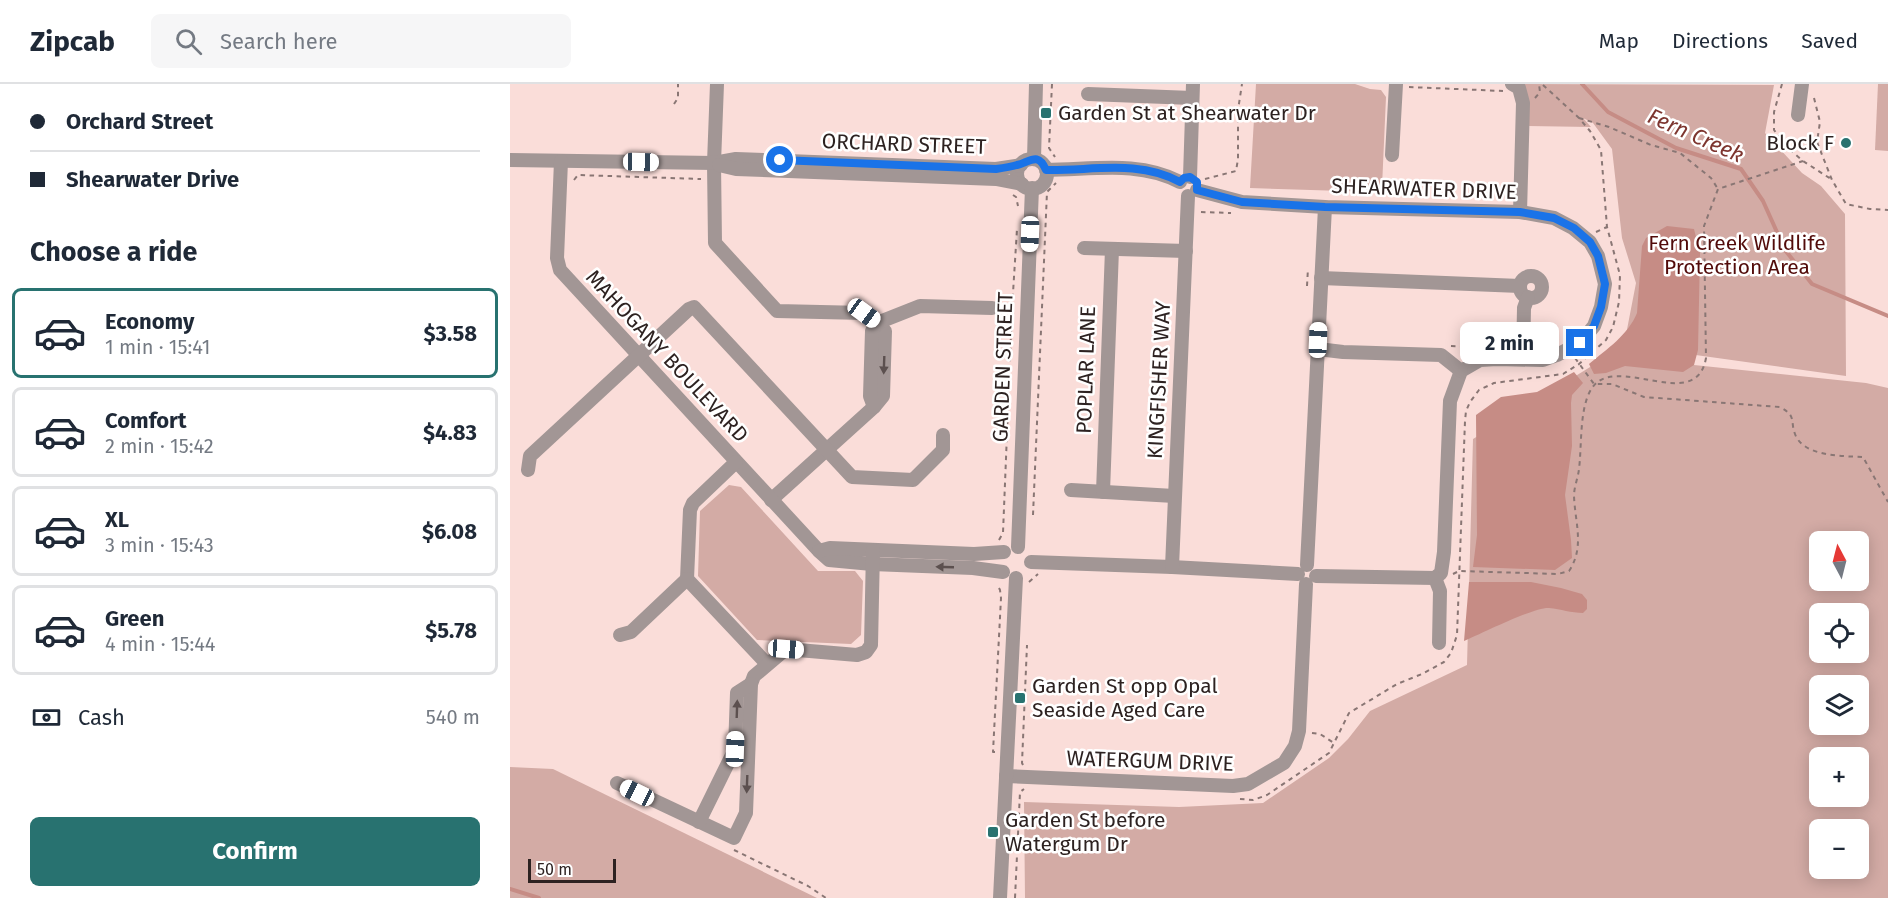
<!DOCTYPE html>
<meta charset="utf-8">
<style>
body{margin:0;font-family:"Fira Sans",sans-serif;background:#f6f6f7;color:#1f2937;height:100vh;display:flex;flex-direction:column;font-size:22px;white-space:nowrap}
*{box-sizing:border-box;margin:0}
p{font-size:20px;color:#747a83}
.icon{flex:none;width:33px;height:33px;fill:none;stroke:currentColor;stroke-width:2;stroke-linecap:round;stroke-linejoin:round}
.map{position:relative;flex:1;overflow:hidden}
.side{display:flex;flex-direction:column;background:#fff;width:510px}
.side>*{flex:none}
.hud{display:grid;align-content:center;height:132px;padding:0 30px;background:#fff}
.needle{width:39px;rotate:353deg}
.tools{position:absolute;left:1299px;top:447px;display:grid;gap:12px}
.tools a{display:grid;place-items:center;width:60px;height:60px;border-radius:9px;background:#fff;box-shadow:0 3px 15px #0003;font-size:30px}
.scale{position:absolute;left:18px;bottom:15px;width:88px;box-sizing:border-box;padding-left:6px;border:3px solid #2d2221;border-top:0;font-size:16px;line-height:21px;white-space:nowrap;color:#2d2221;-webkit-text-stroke:4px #fff;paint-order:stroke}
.end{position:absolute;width:27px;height:27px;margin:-14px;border:8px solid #1a73e8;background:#fff;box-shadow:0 0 0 3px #fff}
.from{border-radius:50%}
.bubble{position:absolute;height:42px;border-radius:9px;background:#fff;box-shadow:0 3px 15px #0003;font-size:20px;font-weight:700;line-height:42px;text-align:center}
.car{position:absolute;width:18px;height:36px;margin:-18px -9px;border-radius:8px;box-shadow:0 0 4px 2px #0007;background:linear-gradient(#fff 24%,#345 0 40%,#fff 0 76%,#345 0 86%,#fff 0)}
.hud b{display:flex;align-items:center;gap:21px;height:57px;font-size:22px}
.hud b+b{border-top:2px solid #e0e1e3}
.hud i{width:15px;height:15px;background:#1f2937}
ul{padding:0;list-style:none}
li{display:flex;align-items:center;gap:18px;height:90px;margin:0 12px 9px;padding:0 18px;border:3px solid #e0e1e3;border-radius:9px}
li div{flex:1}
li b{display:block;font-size:22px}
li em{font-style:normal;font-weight:700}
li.current{border-color:#287270}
li>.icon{width:54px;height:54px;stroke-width:1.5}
h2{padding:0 30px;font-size:27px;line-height:72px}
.pay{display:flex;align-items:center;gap:15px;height:66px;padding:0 30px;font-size:22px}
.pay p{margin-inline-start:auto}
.action{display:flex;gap:12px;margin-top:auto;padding:12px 30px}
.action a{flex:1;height:69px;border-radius:9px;background:#287270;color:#fff;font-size:24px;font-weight:700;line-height:69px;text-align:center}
header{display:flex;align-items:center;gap:36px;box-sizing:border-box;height:84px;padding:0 30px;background:#fff;border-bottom:2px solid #e0e1e3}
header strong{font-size:28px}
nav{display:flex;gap:33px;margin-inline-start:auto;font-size:21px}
.search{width:420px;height:54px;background:#f6f6f7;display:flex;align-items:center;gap:15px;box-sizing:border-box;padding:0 21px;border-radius:9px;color:#747a83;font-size:22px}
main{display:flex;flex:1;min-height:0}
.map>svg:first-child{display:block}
.green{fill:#d3aba5;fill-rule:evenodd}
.water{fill:#c68c85}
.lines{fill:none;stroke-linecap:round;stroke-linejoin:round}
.stream{stroke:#c68c85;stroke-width:4}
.path{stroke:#897674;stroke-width:2;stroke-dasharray:4.5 4.5;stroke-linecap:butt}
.minor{stroke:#a29695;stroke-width:14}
.oneway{fill:#5c504f}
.route{stroke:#1a73e8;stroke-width:8}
.poi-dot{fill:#287270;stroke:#fff;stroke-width:2}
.labels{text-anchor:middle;stroke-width:5;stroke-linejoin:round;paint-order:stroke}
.poi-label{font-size:21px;fill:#2d2221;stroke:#fff;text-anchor:start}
.street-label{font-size:21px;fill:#2d2221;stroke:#fff}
.park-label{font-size:21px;fill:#520b0a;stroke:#fff}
.water-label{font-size:22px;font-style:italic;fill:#7d352f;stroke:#fff}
</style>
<header>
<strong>Zipcab</strong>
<div class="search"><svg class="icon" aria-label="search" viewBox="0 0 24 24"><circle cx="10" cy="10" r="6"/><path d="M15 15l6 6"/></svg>Search here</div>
<nav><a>Map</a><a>Directions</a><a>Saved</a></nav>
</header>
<main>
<section class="side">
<div class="hud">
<b><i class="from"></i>Orchard Street</b>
<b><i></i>Shearwater Drive</b>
</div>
<h2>Choose a ride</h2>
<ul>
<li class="current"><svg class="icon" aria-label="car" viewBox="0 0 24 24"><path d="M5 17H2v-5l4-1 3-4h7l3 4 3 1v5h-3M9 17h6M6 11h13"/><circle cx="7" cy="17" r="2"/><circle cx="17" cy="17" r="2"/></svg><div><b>Economy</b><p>1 min · 15:41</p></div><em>$3.58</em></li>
<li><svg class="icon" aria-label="car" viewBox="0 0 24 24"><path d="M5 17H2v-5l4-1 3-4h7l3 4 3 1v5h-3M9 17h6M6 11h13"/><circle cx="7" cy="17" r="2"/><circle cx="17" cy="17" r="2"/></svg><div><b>Comfort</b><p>2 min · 15:42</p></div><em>$4.83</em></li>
<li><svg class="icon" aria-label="car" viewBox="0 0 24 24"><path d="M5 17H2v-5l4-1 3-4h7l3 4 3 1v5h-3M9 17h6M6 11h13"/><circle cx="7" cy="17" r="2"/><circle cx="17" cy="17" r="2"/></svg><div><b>XL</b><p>3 min · 15:43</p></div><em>$6.08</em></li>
<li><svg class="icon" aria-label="car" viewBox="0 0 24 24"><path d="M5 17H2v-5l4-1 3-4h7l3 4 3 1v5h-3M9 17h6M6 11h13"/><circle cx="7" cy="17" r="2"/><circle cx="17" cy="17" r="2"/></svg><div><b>Green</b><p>4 min · 15:44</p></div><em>$5.78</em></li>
</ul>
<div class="pay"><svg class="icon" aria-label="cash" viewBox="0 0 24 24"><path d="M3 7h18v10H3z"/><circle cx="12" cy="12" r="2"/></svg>Cash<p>540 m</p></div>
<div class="action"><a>Confirm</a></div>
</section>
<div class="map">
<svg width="1378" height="814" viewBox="0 0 1378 814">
<rect width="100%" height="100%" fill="#faddd9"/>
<g class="green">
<path d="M746,0H845L860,5L871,6L876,13L872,103L866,108L740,104Z"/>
<path d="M1010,0L1264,1L1255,49L1292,89L1311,102L1335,130L1336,292L1114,261L1126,199L1112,154L1102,65L1083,39L1073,34L1081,43L1018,42Z"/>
<path d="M1368,0H1378V67L1365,66Z"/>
<path d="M1098,272L1356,299L1378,304V814H515L514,718L669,723L753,719L819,674L838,655L860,627L957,581L963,355ZM1310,458H1348V496H1310ZM1310,530H1348V568H1310ZM1310,602H1348V640H1310ZM1310,674H1348V712H1310ZM1310,746H1348V784H1310Z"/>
<path d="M219,401L231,403L308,487H345L353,497L351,551L341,560L247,556L188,492L190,427Z"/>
<path d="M0,683L43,685L307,814H0Z"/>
</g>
<g class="water">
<path d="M1157,142L1184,145L1190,169L1188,266L1184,281L1173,288L1115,282L1096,289L1084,290L1079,280C1097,265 1118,251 1127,229L1132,162L1136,154Z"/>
<path d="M1064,288L1073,299L1062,311L1061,319L1062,362L1055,411L1061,456L1062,474L1045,486L963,483L967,451L966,331L991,313L1027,308Z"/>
<path d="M959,498H1021L1051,504L1072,510L1077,516V525L1073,529C1061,529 1051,525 1039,524C1024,523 971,550 954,557Z"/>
</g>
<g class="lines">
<g class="stream">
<path d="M1072,0L1098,28L1166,64L1231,85L1253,117L1275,166L1302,200L1378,232"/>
<path d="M0,805L29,814"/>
</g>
<g class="path">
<path d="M542,0L539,64L545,73"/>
<path d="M1272,0L1264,28V46L1278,64L1293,77L1321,95"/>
<path d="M899,3L993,7"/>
<path d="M1025,14L1030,8L1029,0"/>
<path d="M1304,14L1310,38L1307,58L1322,96L1336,120L1360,125L1378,126"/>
<path d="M164,20L168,14V0"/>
<path d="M1069,34L1099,43L1141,61L1170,69L1201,94L1208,105"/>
<path d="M695,95L726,87L728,75V26L732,0"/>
<path d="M64,96L68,91L191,95"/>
<path d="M503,111L506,113L508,122"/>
<path d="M691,128L721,129"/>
<path d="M1086,148L1097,143"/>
<path d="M797,202L798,184"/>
<path d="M941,262L968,263"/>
<path d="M1065,274L1084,300H1102L1134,313L1270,323C1287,332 1280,337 1285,350C1293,373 1334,372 1353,373L1378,418"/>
<path d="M523,431L537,108L546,99"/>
<path d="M489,456L493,449L502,225L507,145"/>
<path d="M943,490L949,487L1048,490L1059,487C1075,463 1065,439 1064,412C1064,403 1068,394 1069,385C1072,362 1069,323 1082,304C1106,268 1186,331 1196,274L1194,142L1208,105L1293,77"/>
<path d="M519,498L528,490"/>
<path d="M802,649L810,650L824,659"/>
<path d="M485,668H483L491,514L490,506L487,500"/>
<path d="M513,681L512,679L517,561"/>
<path d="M730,715L743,716L757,711L819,669L839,629L887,600L912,590L934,578L941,569L947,551L955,337L956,327L960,318L969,306L984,299L1053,290L1069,280L1096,256L1103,243L1109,218L1110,191L1097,143L1091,66L1080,47L1069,34L1032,0"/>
<path d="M224,766L298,802L316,814"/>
<path d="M505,814L510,708L514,705"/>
</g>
<g class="minor">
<path d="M207,0L204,79L205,159L267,227L354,229L375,247L373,312L364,323L261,416"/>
<path d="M1002,0L1009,4L1013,19L1010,128"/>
<path d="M578,10L682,14"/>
<path d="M1288,31L1292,0"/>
<path d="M882,71L886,0"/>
<path d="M524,75L526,0"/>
<circle cx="522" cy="90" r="15"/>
<path d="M0,76L204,79L226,75L486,85L511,81"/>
<path d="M51,77L47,174L50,186L309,467L319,476L362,480L463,484L493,488"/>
<path d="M209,81L226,85L486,95L512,100"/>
<path d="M536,86C582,86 628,76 670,98"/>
<path d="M680,93L683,0"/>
<path d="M687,106L732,118L815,123L1010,128L1044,134L1063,144L1080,158L1088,172L1095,200L1091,223L1084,242L1070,259L1047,271L1033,276L987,275L970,276L951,287L940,317L934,468L931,489L925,494L806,492"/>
<path d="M574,164L676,167"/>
<circle cx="1021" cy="203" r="11"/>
<path d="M811,194L1010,202"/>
<path d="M367,239L410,222L482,224"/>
<path d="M808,265L833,268L931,271L951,287"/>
<path d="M1013,275L1014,224L1018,213"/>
<path d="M364,323L360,312L362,247L367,239"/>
<path d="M226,378L183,419L180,426L177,495L257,580"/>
<path d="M18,386L20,372L179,225L184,223L342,393L403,396L433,366V351"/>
<path d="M561,406L664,412"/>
<path d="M593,408L602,165"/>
<path d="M508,463L522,104"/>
<path d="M309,467L320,464L464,470L494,468"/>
<path d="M521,478L662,483L788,490"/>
<path d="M797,481L815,123"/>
<path d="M662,483L678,112"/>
<path d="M925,494L930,507L929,559"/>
<path d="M110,551L121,548L177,495"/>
<path d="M496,692L723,702L738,700L774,679L785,662L789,647L796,500"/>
<path d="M107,699L224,754L236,729L241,600L244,592L276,565L347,571L356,568L361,561L363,466"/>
<path d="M189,738L225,665L227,609L241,600"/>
<path d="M490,814L506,494"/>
</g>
</g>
<defs><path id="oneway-solid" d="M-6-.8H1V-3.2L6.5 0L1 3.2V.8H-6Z" transform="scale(1.5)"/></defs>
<g class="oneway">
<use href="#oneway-solid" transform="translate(374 281) rotate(92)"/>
<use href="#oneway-solid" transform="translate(435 483) rotate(-178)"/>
<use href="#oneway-solid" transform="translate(227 625) rotate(-88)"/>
<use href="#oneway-solid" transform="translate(237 700) rotate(92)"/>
</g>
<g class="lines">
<path class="route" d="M270,76L486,85C493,84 500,83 507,81C520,78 528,67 536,86C582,87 628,75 670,98L674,94L680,93L687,98V106L732,118L815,123L1010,128L1044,134L1064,144L1080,158L1088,172L1095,200L1091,223L1084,242L1070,259"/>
</g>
<g class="poi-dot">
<rect x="530" y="23" width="12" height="12" rx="3"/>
<circle cx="1336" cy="59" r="6"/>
<rect x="504" y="608" width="12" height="12" rx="3"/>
<rect x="477" y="742" width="12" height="12" rx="3"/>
</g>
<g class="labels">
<g class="poi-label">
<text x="548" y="36">Garden St at Shearwater Dr</text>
<text x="1324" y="66" text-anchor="end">Block F</text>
<text x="522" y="609">Garden St opp Opal<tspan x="522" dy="24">Seaside Aged Care</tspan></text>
<text x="495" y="743">Garden St before<tspan x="495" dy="24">Watergum Dr</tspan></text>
</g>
<g class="street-label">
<text transform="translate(394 60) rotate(2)" y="7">ORCHARD STREET</text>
<text transform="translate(914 105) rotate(2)" y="7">SHEARWATER DRIVE</text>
<text transform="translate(157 272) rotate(47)" y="7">MAHOGANY BOULEVARD</text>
<text transform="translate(493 283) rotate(-88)" y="7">GARDEN STREET</text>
<text transform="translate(576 286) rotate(-88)" y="7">POPLAR LANE</text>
<text transform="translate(649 296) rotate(-87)" y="7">KINGFISHER WAY</text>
<text transform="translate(640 677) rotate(2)" y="7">WATERGUM DRIVE</text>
</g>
<g class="park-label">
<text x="1227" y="166">Fern Creek Wildlife<tspan x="1227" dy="24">Protection Area</tspan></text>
</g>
<g class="water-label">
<text transform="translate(1186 51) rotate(24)" y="8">Fern Creek</text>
</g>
</g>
</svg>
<div class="tools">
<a><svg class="needle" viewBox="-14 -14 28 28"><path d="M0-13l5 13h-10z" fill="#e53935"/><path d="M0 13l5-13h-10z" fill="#747a83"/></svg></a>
<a><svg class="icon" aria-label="locate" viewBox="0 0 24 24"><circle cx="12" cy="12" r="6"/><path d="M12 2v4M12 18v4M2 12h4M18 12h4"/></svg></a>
<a><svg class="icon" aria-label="layers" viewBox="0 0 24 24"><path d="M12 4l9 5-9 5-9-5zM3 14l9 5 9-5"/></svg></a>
<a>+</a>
<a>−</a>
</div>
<div class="scale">50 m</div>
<i class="end from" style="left:270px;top:76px"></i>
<i class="end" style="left:1070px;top:259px"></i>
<div class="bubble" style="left:950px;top:238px;width:99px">2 min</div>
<i class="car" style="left:131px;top:78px;rotate:91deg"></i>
<i class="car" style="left:520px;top:150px;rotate:182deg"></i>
<i class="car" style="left:354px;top:229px;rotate:126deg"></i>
<i class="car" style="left:808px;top:256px;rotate:2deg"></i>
<i class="car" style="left:276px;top:565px;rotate:94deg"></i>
<i class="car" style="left:225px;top:665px;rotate:2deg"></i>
<i class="car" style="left:127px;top:709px;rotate:296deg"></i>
</div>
</main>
